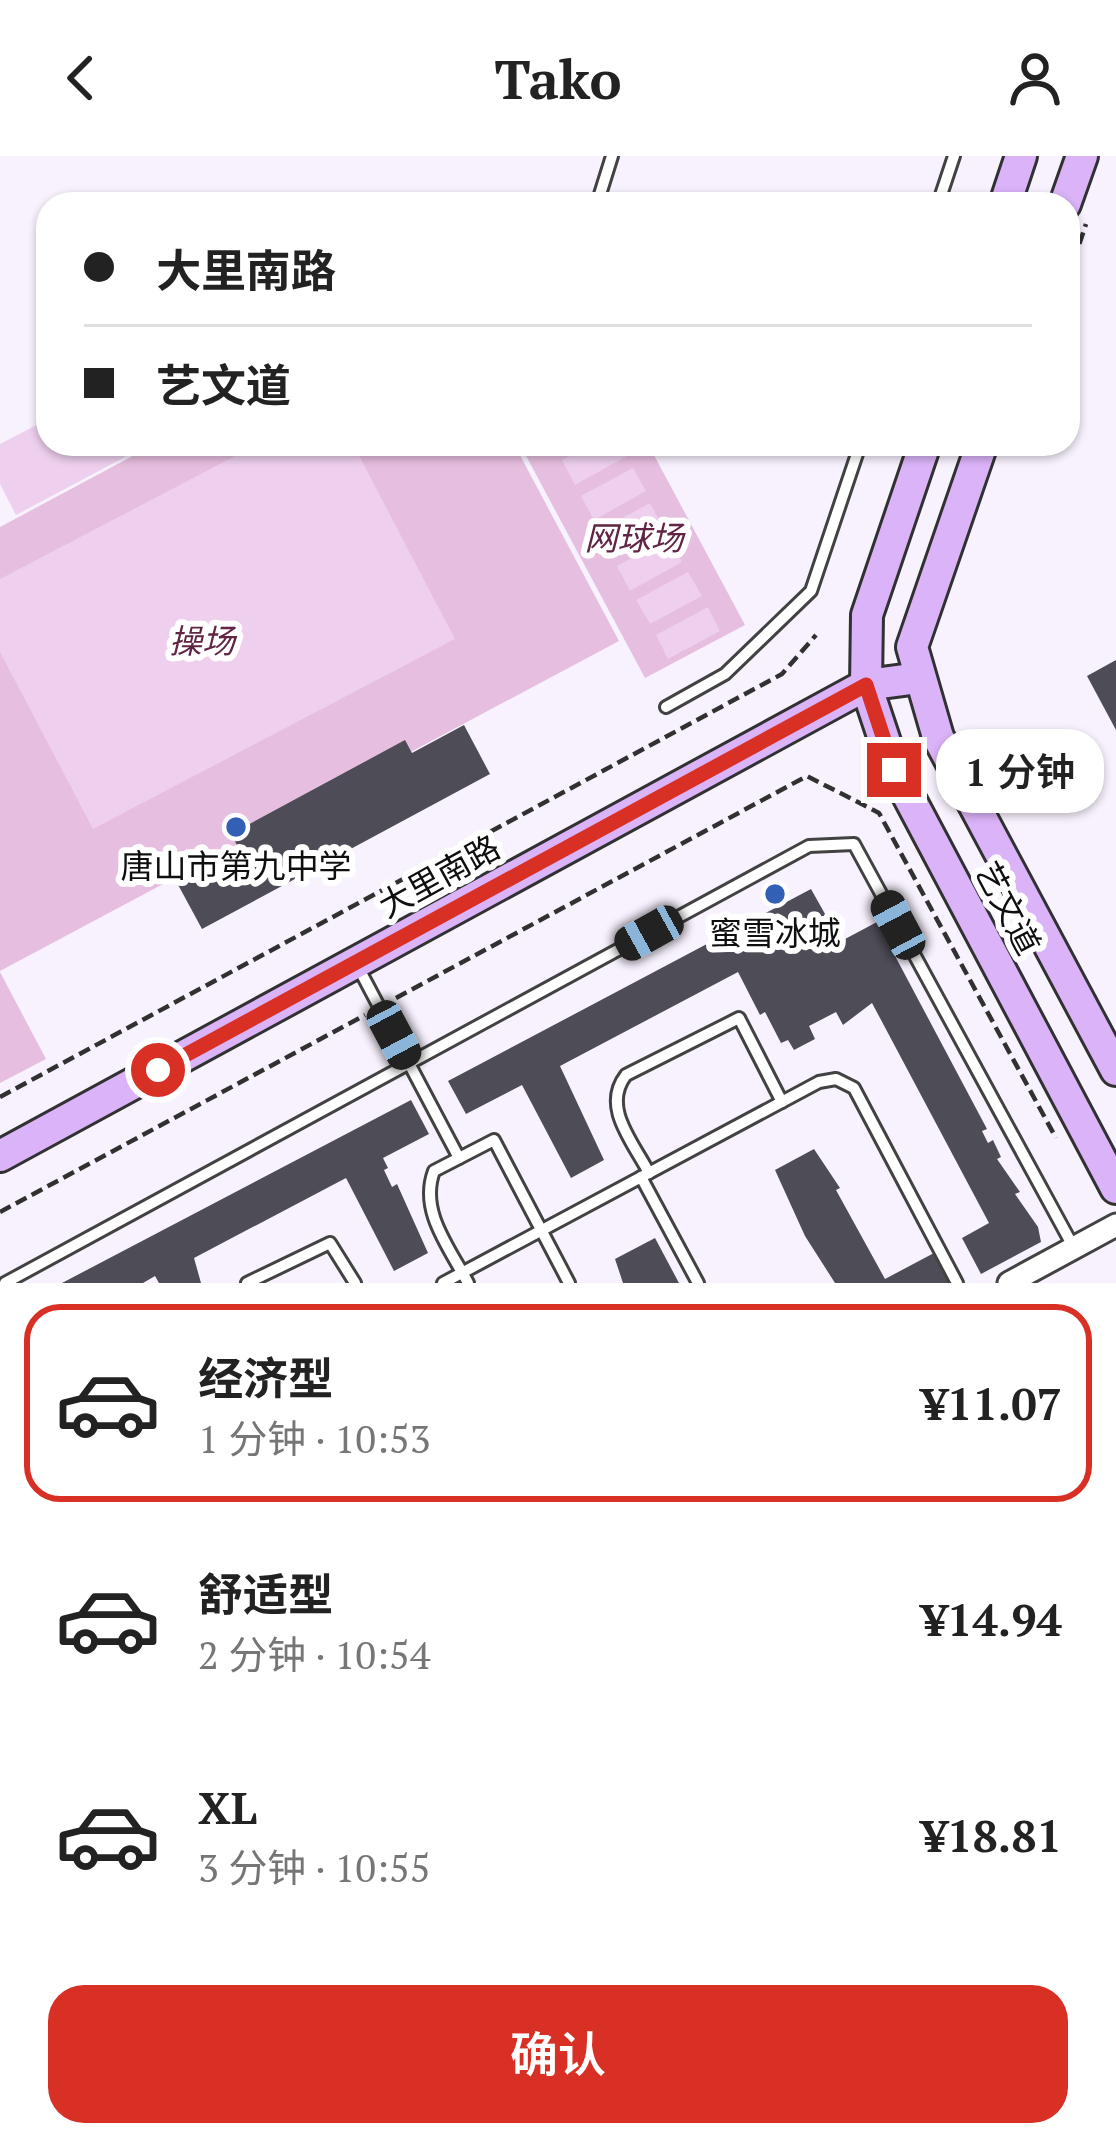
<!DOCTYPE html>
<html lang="zh">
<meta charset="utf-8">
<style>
body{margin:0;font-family:"PT Serif","Noto Sans SC",serif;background:#f6f6f6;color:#222;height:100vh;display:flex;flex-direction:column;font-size:45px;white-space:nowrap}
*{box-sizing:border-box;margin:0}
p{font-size:39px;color:#767676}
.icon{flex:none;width:66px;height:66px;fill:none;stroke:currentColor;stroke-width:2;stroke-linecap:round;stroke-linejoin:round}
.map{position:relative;height:1127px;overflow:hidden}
.panel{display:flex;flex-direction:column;background:#fff;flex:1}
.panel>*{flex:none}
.hud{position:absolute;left:36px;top:36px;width:1044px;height:264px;border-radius:36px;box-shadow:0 3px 9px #0004;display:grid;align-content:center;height:264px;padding:0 48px;background:#fff}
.end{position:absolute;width:54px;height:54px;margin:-27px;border:15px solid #d93025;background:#fff;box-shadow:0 0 0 6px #fff}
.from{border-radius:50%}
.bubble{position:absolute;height:84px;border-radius:36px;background:#fff;box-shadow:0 3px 9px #0004;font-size:39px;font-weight:600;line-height:84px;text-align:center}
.car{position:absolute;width:36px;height:72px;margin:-36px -18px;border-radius:15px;box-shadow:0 0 9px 3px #0007;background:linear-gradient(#222 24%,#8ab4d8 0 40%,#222 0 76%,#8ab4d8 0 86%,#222 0)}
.hud b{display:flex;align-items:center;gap:42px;height:114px;font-size:45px}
.hud b+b{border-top:3px solid #e0e0e0}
.hud i{width:30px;height:30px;background:#222}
ul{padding:21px 0 0;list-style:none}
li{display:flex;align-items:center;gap:36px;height:198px;margin:0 24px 18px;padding:0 24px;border:6px solid transparent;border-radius:36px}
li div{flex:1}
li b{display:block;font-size:45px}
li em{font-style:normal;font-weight:600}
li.active{border-color:#d93025}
li>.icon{width:108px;height:108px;stroke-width:1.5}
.primary-button{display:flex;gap:24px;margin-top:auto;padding:24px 48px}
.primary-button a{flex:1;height:138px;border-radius:36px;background:#d93025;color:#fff;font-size:48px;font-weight:600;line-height:138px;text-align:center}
header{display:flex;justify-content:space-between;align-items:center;height:156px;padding:0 48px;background:#fff;font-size:54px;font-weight:600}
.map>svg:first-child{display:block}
.green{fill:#e6bedf}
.pitch{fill:#eecfed}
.building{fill:#4d4c57}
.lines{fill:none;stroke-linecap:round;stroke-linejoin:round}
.lane-casing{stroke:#424242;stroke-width:16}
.street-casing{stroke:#424242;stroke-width:27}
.secondary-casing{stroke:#313131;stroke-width:36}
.path{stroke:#313131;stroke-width:4.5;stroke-dasharray:12 6;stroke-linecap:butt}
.lane{stroke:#fff;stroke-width:10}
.street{stroke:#fff;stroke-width:21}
.secondary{stroke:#dbb3f9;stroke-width:30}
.route{stroke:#d93025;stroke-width:15}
.poi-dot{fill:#3160b5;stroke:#fff;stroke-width:4.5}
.labels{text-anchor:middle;stroke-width:12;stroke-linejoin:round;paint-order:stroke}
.park-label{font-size:33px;font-style:italic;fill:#622444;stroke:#fff}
.poi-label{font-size:33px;fill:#0f0f0f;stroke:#fff}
.street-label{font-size:33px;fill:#0f0f0f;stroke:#fff}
</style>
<header><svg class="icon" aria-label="back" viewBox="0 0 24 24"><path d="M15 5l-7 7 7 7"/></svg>Tako<svg class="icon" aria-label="person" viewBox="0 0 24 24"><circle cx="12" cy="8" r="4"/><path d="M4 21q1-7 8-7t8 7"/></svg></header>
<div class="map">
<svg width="1116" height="1127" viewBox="0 0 1116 1127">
<rect width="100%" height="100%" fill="#f8f2fe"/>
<g class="green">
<path d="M155,288H514L619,485L0,815V371Z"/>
<path d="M539,288H648L745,469L645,522L524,296Z"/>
<path d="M0,816L46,903L0,927Z"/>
</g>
<g class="pitch">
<path d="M48,263V288H117L125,301L16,359L0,328V288Z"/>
<path d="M258,288H353L455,483L93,673L0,496V423Z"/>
<path d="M592,288H620L627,300L575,329L562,304Z"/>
<path d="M633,312L646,335L594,364L581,340Z"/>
<path d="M650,347L663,371L611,399L598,375Z"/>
<path d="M669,382L682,406L630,435L617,410Z"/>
<path d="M688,416L702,440L650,468L636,444Z"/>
<path d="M708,451L720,475L668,503L656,479Z"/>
</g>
<g class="building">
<path d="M1116,504V574L1087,520Z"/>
<path d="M464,569L490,618L202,773L176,725L238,691L231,678L405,584L412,597Z"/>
<path d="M811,733L834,774L824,779L830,791L877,766L987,973L982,975L988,987L993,984L1001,1001L997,1003L1020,1036L1015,1038L1038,1071L1041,1086L981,1118L962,1082L989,1067L872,847L843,869L836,856L809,870L815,883L794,894L788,884L781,887L765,856L760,859L738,816L560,910L604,1004L571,1022L522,929L466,958L448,925Z"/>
<path d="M411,944L429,978L383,1002L388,1012L384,1014L392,1031L397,1028L428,1097L394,1115L346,1022L194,1102L201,1127H159L155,1120L143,1127H62Z"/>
<path d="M814,993L840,1032L836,1034L885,1123L934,1097L950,1127H835L805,1080L775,1014Z"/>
<path d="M655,1082L679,1127H623L615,1103Z"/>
</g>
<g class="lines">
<g class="lane-casing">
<g id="lane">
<path d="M597,48L612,0"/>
<path d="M938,48L954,0"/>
<path d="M666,551L725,518L811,435L860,289"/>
<path d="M357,809L459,1002"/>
<path d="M649,1017C633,986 601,951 626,919L739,862L782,946"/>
<path d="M641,1021L698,1127"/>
<path d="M5,1127L809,690L854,688L1074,1092"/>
<path d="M247,1127L330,1087L355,1127"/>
<path d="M443,1127L819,926L836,923L854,932L957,1127"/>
<path d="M468,1127C449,1091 419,1055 434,1015L494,984L569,1127"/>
</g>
</g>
<g class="street-casing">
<path id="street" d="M1009,1127L1116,1069"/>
</g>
<g class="secondary-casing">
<g id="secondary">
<path d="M1005,48L1021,0"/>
<path d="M1065,48L1082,0"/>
<path d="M925,288L867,459L866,529L894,613L1116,1032"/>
<path d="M982,288L912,491L938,581L1116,914"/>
<path d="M0,1000L866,529L919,522"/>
</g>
</g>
<g class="path">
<path d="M1068,122L1086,68"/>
<path d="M396,842L807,620L879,657L1056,982"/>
<path d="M0,941L782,518L816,479"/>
<path d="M0,1056L365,859"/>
</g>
<use href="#lane" class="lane"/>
<use href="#street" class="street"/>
<use href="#secondary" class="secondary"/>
</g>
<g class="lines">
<path class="route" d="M158,914L866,529L894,614"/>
</g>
<g class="poi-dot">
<circle cx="236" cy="671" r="12"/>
<circle cx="775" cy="738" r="12"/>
</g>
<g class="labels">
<g class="park-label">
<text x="634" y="394">网球场</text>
<text x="202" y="497">操场</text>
</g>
<g class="poi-label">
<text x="236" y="722">唐山市第九中学</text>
<text x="775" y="789">蜜雪冰城</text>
</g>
<g class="street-label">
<text transform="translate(439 720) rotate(-29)" y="12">大里南路</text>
<text transform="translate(1008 752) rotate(62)" y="12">艺文道</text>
</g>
</g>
</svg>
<i class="end from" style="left:158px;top:914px"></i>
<i class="end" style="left:894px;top:614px"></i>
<div class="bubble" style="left:936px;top:573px;width:168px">1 分钟</div>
<i class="car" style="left:898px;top:769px;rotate:332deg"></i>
<i class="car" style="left:649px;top:777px;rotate:241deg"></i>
<i class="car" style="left:394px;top:879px;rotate:152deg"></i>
<div class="hud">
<b><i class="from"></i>大里南路</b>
<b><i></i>艺文道</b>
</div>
</div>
<section class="panel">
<ul>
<li class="active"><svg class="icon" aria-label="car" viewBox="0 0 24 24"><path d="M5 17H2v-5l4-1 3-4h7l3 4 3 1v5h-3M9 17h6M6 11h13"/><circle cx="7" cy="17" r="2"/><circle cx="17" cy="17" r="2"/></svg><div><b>经济型</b><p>1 分钟 · 10:53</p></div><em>¥11.07</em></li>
<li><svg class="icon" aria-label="car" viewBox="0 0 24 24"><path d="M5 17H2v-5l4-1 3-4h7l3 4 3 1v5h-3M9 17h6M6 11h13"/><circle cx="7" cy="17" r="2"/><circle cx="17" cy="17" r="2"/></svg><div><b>舒适型</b><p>2 分钟 · 10:54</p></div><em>¥14.94</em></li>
<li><svg class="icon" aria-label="car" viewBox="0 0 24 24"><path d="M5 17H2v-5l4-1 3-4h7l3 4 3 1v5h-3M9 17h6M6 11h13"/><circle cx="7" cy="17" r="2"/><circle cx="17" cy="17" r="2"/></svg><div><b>XL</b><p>3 分钟 · 10:55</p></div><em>¥18.81</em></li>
</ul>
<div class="primary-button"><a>确认</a></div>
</section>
